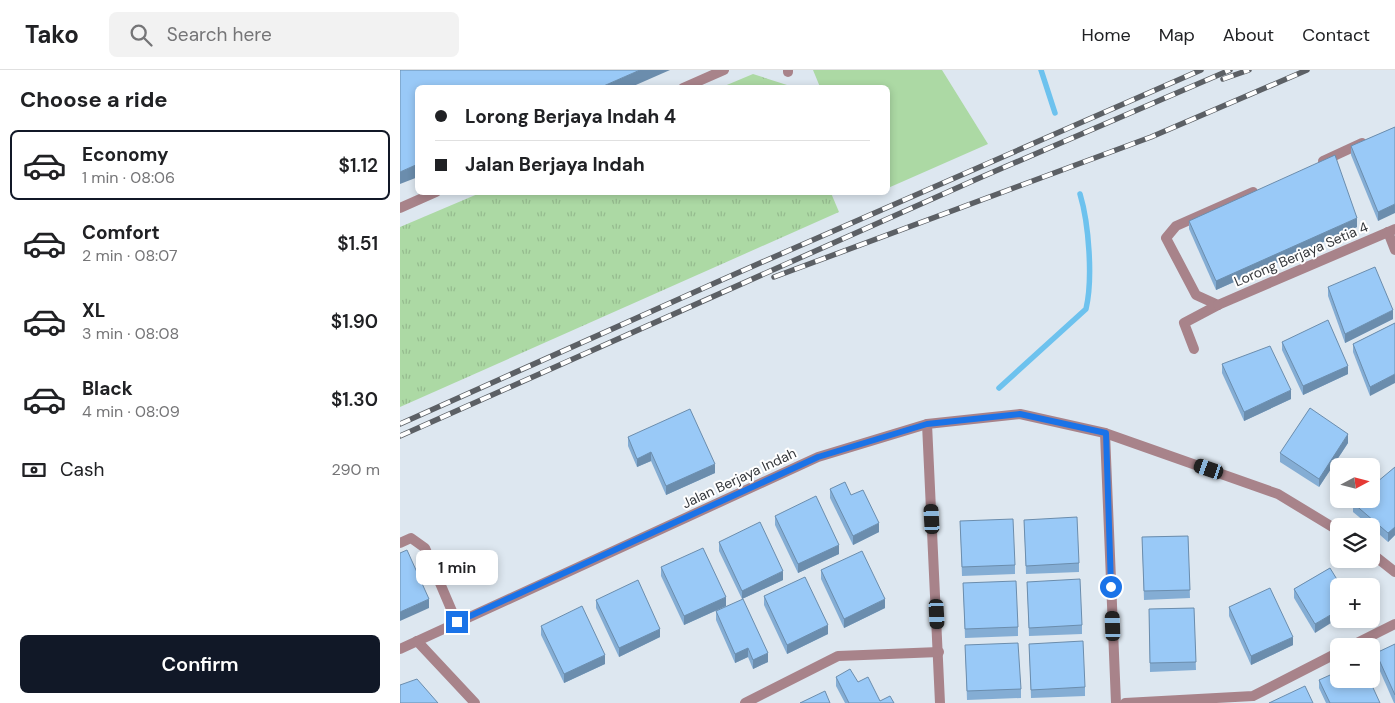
<!DOCTYPE html>
<meta charset="utf-8">
<style>
body{margin:0;font-family:"DM Sans",sans-serif;background:#f2f2f2;color:#202124;height:100vh;display:flex;flex-direction:column;font-size:19px;white-space:nowrap}
*{box-sizing:border-box;margin:0}
p{font-size:16px;color:#757577}
.icon{flex:none;width:28px;height:28px;fill:none;stroke:currentColor;stroke-width:2;stroke-linecap:round;stroke-linejoin:round}
.map{position:relative;flex:1;overflow:hidden}
.panel{display:flex;flex-direction:column;background:#fff;width:400px}
.panel>*{flex:none}
.guide{position:absolute;left:15px;top:15px;width:475px;height:110px;border-radius:8px;box-shadow:0 2px 8px #0003;display:grid;align-content:center;height:110px;padding:0 20px;background:#fff}
.needle{width:32px;rotate:83deg}
.fabs{position:absolute;left:930px;top:388px;display:grid;gap:10px}
.fabs a{display:grid;place-items:center;width:50px;height:50px;border-radius:8px;background:#fff;box-shadow:0 2px 8px #0003;font-size:25px}
.end{position:absolute;width:22px;height:22px;margin:-11px;border:6px solid #1a73e8;background:#fff;box-shadow:0 0 0 2px #fff}
.from{border-radius:50%}
.bubble{position:absolute;height:35px;border-radius:8px;background:#fff;box-shadow:0 2px 8px #0003;font-size:16px;font-weight:600;line-height:35px;text-align:center}
.car{position:absolute;width:15px;height:30px;margin:-15px -8px;border-radius:6px;box-shadow:0 0 4px 1px #0007;background:linear-gradient(#222 24%,#8ab4d8 0 40%,#222 0 76%,#8ab4d8 0 86%,#222 0)}
.guide b{display:flex;align-items:center;gap:18px;height:48px;font-size:19px}
.guide b+b{border-top:1px solid #e0e0e0}
.guide i{width:12px;height:12px;background:#202124}
ul{padding:0;list-style:none}
li{display:flex;align-items:center;gap:15px;height:70px;margin:0 10px 8px;padding:0 10px;border:2px solid transparent;border-radius:8px}
li div{flex:1}
li b{display:block;font-size:19px}
li em{font-style:normal;font-weight:600}
li.active{border-color:#111827}
li>.icon{width:45px;height:45px;stroke-width:1.5}
h2{padding:0 20px;font-size:22px;line-height:60px}
.pay{display:flex;align-items:center;gap:12px;height:55px;padding:0 20px;font-size:19px}
.pay p{margin-inline-start:auto}
.primary-button{display:flex;gap:10px;margin-top:auto;padding:10px 20px}
.primary-button a{flex:1;height:58px;border-radius:8px;background:#111827;color:#fff;font-size:20px;font-weight:600;line-height:58px;text-align:center}
header{display:flex;align-items:center;gap:30px;box-sizing:border-box;height:70px;padding:0 25px;background:#fff;border-bottom:1px solid #e0e0e0}
header strong{font-size:24px}
nav{display:flex;gap:28px;margin-inline-start:auto;font-size:18px}
.search{width:350px;height:45px;background:#f2f2f2;display:flex;align-items:center;gap:12px;box-sizing:border-box;padding:0 18px;border-radius:8px;color:#757577;font-size:19px}
main{display:flex;flex:1;min-height:0}
.map>svg:first-child{display:block}
.grass{fill:url(#grass-tufts)}
.green{fill:#acd9a4}
.lines{fill:none;stroke-linecap:round;stroke-linejoin:round}
.stream{stroke:#6dc2ee;stroke-width:5.5}
.service{stroke:#a8838a;stroke-width:10}
.minor{stroke:#a8838a;stroke-width:10}
.tertiary{stroke:#a8838a;stroke-width:10}
.rail-casing{stroke:#5c6065;stroke-width:5.5}
.rail{stroke:#fff;stroke-width:4;stroke-dasharray:11;stroke-linecap:butt}
.wall{fill:#84add4}
.shaded-wall{fill:#6b8dad}
.building{fill:#99c9f7;stroke:#6b8dad}
.route{stroke:#1a73e8;stroke-width:6}
.labels{text-anchor:middle;stroke-width:4;stroke-linejoin:round;paint-order:stroke}
.street-label{font-size:14px;fill:#35383c;stroke:#fff}
</style>
<header>
<strong>Tako</strong>
<div class="search"><svg class="icon" aria-label="search" viewBox="0 0 24 24"><circle cx="10" cy="10" r="6"/><path d="M15 15l6 6"/></svg>Search here</div>
<nav><a>Home</a><a>Map</a><a>About</a><a>Contact</a></nav>
</header>
<main>
<section class="panel">
<h2>Choose a ride</h2>
<ul>
<li class="active"><svg class="icon" aria-label="car" viewBox="0 0 24 24"><path d="M5 17H2v-5l4-1 3-4h7l3 4 3 1v5h-3M9 17h6M6 11h13"/><circle cx="7" cy="17" r="2"/><circle cx="17" cy="17" r="2"/></svg><div><b>Economy</b><p>1 min · 08:06</p></div><em>$1.12</em></li>
<li><svg class="icon" aria-label="car" viewBox="0 0 24 24"><path d="M5 17H2v-5l4-1 3-4h7l3 4 3 1v5h-3M9 17h6M6 11h13"/><circle cx="7" cy="17" r="2"/><circle cx="17" cy="17" r="2"/></svg><div><b>Comfort</b><p>2 min · 08:07</p></div><em>$1.51</em></li>
<li><svg class="icon" aria-label="car" viewBox="0 0 24 24"><path d="M5 17H2v-5l4-1 3-4h7l3 4 3 1v5h-3M9 17h6M6 11h13"/><circle cx="7" cy="17" r="2"/><circle cx="17" cy="17" r="2"/></svg><div><b>XL</b><p>3 min · 08:08</p></div><em>$1.90</em></li>
<li><svg class="icon" aria-label="car" viewBox="0 0 24 24"><path d="M5 17H2v-5l4-1 3-4h7l3 4 3 1v5h-3M9 17h6M6 11h13"/><circle cx="7" cy="17" r="2"/><circle cx="17" cy="17" r="2"/></svg><div><b>Black</b><p>4 min · 08:09</p></div><em>$1.30</em></li>
</ul>
<div class="pay"><svg class="icon" aria-label="cash" viewBox="0 0 24 24"><path d="M3 7h18v10H3z"/><circle cx="12" cy="12" r="2"/></svg>Cash<p>290 m</p></div>
<div class="primary-button"><a>Confirm</a></div>
</section>
<div class="map">
<svg width="995" height="633" viewBox="0 0 995 633">
<defs>
<pattern id="grass-tufts" width="24" height="20" patternUnits="userSpaceOnUse" patternTransform="scale(1.25)"><rect width="24" height="20" fill="#acd9a4"/><path d="M3 7l-1-3M5 7V3M7 7l1-3M15 17l-1-3M17 17v-4M19 17l1-3" fill="none" stroke="#95bb8e"/></pattern>
</defs>
<rect width="100%" height="100%" fill="#dde7f0"/>
<g class="grass">
<path d="M353,4L387,15L388,17H322Z"/>
<path d="M80,123H431L439,142L0,337V157Z"/>
</g>
<path class="green" d="M413,0H542L588,74L488,118V18L420,17Z"/>
<g class="lines">
<g class="stream">
<path d="M641,0L655,43"/>
<path d="M599,318L686,239C693,209 689,154 680,124"/>
</g>
<g class="service">
<path d="M923,91L962,73"/>
<path d="M818,235L796,225L766,168L776,156L853,122"/>
<path d="M794,279L784,253L818,235"/>
<path d="M0,473L11,468L25,478L57,553"/>
<path d="M17,571L75,633"/>
</g>
<g class="minor">
<path d="M388,0V2"/>
<path d="M283,18L324,0"/>
<path d="M0,138L36,122"/>
<path d="M988,162L995,180"/>
<path d="M818,235L995,159"/>
<path d="M527,354L540,633"/>
<path d="M705,363L716,633"/>
<path d="M951,576L995,554"/>
<path d="M345,633L438,586L539,582"/>
<path d="M725,633L853,626L939,582"/>
</g>
<g class="tertiary">
<path d="M971,483L995,502"/>
<path d="M0,579L418,387L527,354L620,344L705,363L878,424L939,461"/>
</g>
<g class="rail-casing">
<g id="rail">
<path d="M823,9L849,0"/>
<path d="M374,207L751,67L907,0"/>
<path d="M0,354L326,208L801,0"/>
<path d="M0,366L577,109L830,0"/>
</g>
</g>
<use href="#rail" class="rail"/>
</g>
<g class="wall">
<path d="M995,57L978,151L951,85V76Z"/>
<path d="M789,151L957,157L816,220L789,159Z"/>
<path d="M928,217L993,249L945,273L928,226Z"/>
<path d="M995,253L970,326L953,282V274Z"/>
<path d="M882,272L948,304L903,325L882,280Z"/>
<path d="M822,294L891,329L844,351L822,303Z"/>
<path d="M228,367L315,403L266,425L251,391L237,397L228,376Z"/>
<path d="M948,373L919,417L880,392V383Z"/>
<path d="M995,397V465L988,472L971,457V456H970L953,442V433Z"/>
<path d="M430,419L451,425L479,462L453,475L430,428Z"/>
<path d="M375,446L439,484L398,503L375,455Z"/>
<path d="M624,450L679,493V502L626,504Z"/>
<path d="M560,451L615,495V504L562,506Z"/>
<path d="M788,466L790,528L744,530L742,467Z"/>
<path d="M319,472L383,510L342,529L319,481Z"/>
<path d="M261,497L326,536L284,555L261,506Z"/>
<path d="M930,498L915,563L894,528V519Z"/>
<path d="M421,500L485,538L444,558L421,509Z"/>
<path d="M627,512L682,555V564L629,566Z"/>
<path d="M563,513L618,557V566L565,568Z"/>
<path d="M364,526L428,564L387,584L364,535Z"/>
<path d="M196,530L260,567L219,587L196,538Z"/>
<path d="M829,537L893,575L851,595L829,546Z"/>
<path d="M794,538L796,600L750,602L749,539Z"/>
<path d="M316,541L368,592L353,599L348,587L335,593L316,550Z"/>
<path d="M141,556L205,594L164,613L141,565Z"/>
<path d="M629,574L685,617V626L631,628Z"/>
<path d="M995,574V633H994L976,592V583Z"/>
<path d="M565,575L621,619V628L567,630Z"/>
<path d="M436,607L458,612L480,631L494,633H445L436,616Z"/>
<path d="M919,610L980,633H926L919,618Z"/>
</g>
<g class="shaded-wall">
<path d="M240,0H270L229,18H199Z"/>
<path d="M18,94V107L0,114V102Z"/>
<path d="M995,134V143L978,151V142Z"/>
<path d="M957,148V157L816,220V211Z"/>
<path d="M993,240V249L945,273V264Z"/>
<path d="M948,296V304L903,325V316Z"/>
<path d="M995,304V313L970,326V317Z"/>
<path d="M891,320V329L844,351V342Z"/>
<path d="M948,364V373L919,417V409Z"/>
<path d="M251,382V391L237,397V389Z"/>
<path d="M315,394V403L266,425V416Z"/>
<path d="M479,453V462L453,475V466Z"/>
<path d="M995,457V465L988,472V463Z"/>
<path d="M439,475V484L398,503V494Z"/>
<path d="M383,501V510L342,529V521Z"/>
<path d="M326,527V536L284,555V546Z"/>
<path d="M29,529V538L0,551V542Z"/>
<path d="M485,529V538L444,558V549Z"/>
<path d="M939,540V548L915,563V554Z"/>
<path d="M428,555V564L387,584V575Z"/>
<path d="M260,559V567L219,587V578Z"/>
<path d="M893,567V575L851,595V586Z"/>
<path d="M348,578V587L335,593V584Z"/>
<path d="M368,583V592L353,599V590Z"/>
<path d="M205,585V594L164,613V604Z"/>
</g>
<g class="building">
<path d="M0,0H240L199,18H18V94L0,102Z"/>
<path d="M995,57V134L978,142L951,76Z"/>
<path d="M935,85L957,148L816,211L789,151Z"/>
<path d="M975,197L993,240L945,264L928,217Z"/>
<path d="M928,250L948,296L903,316L882,272Z"/>
<path d="M995,253V304L970,317L953,274Z"/>
<path d="M870,276L891,320L844,342L822,294Z"/>
<path d="M910,338L948,364L919,409L880,383Z"/>
<path d="M290,339L315,394L266,416L251,382L237,389L228,367Z"/>
<path d="M995,397V457L988,463L953,433L958,429H971V417Z"/>
<path d="M445,412L451,425L463,420L479,453L453,466L430,419Z"/>
<path d="M416,426L439,475L398,494L375,446Z"/>
<path d="M677,447L679,493L626,496L624,450Z"/>
<path d="M613,449L615,495L562,497L560,451Z"/>
<path d="M360,452L383,501L342,521L319,472Z"/>
<path d="M788,466L790,520L744,521L742,467Z"/>
<path d="M303,478L326,527L284,546L261,497Z"/>
<path d="M7,480L29,529L0,542V483Z"/>
<path d="M462,481L485,529L444,549L421,500Z"/>
<path d="M930,498L941,516H939V540L915,554L894,519Z"/>
<path d="M405,507L428,555L387,575L364,526Z"/>
<path d="M680,509L682,555L629,558L627,512Z"/>
<path d="M238,510L260,559L219,578L196,530Z"/>
<path d="M616,511L618,557L565,559L563,513Z"/>
<path d="M870,518L893,567L851,586L829,537Z"/>
<path d="M343,529L368,583L353,590L348,578L335,584L316,541Z"/>
<path d="M182,536L205,585L164,604L141,556Z"/>
<path d="M794,538L796,592L750,593L749,539Z"/>
<path d="M683,571L685,617L631,620L629,574Z"/>
<path d="M618,573L621,619L567,621L565,575Z"/>
<path d="M995,574V625L976,583Z"/>
<path d="M450,599L458,612L468,607L480,631L490,626L494,633H449L436,607Z"/>
<path d="M939,601V609H969L980,633H930L919,610Z"/>
<path d="M17,609L38,633H0V615Z"/>
<path d="M905,616L913,633H869Z"/>
<path d="M425,621L430,633H400Z"/>
</g>
<g class="lines">
<path class="route" d="M57,552L418,387L527,354L620,344L706,363L711,517"/>
</g>
<g class="labels">
<g class="street-label">
<text transform="translate(901 184) rotate(-23)" y="5">Lorong Berjaya Setia 4</text>
<text transform="translate(339 408) rotate(-25)" y="5">Jalan Berjaya Indah</text>
</g>
</g>
</svg>
<div class="fabs">
<a><svg class="needle" viewBox="-14 -14 28 28"><path d="M0-13l5 13h-10z" fill="#e53935"/><path d="M0 13l5-13h-10z" fill="#757577"/></svg></a>
<a><svg class="icon" aria-label="layers" viewBox="0 0 24 24"><path d="M12 4l9 5-9 5-9-5zM3 14l9 5 9-5"/></svg></a>
<a>+</a>
<a>−</a>
</div>
<i class="end from" style="left:711px;top:517px"></i>
<i class="end" style="left:57px;top:552px"></i>
<div class="bubble" style="left:16px;top:480px;width:82px">1 min</div>
<i class="car" style="left:809px;top:399px;rotate:289deg"></i>
<i class="car" style="left:532px;top:449px;rotate:357deg"></i>
<i class="car" style="left:537px;top:544px;rotate:177deg"></i>
<i class="car" style="left:713px;top:556px;rotate:358deg"></i>
<div class="guide">
<b><i class="from"></i>Lorong Berjaya Indah 4</b>
<b><i></i>Jalan Berjaya Indah</b>
</div>
</div>
</main>
